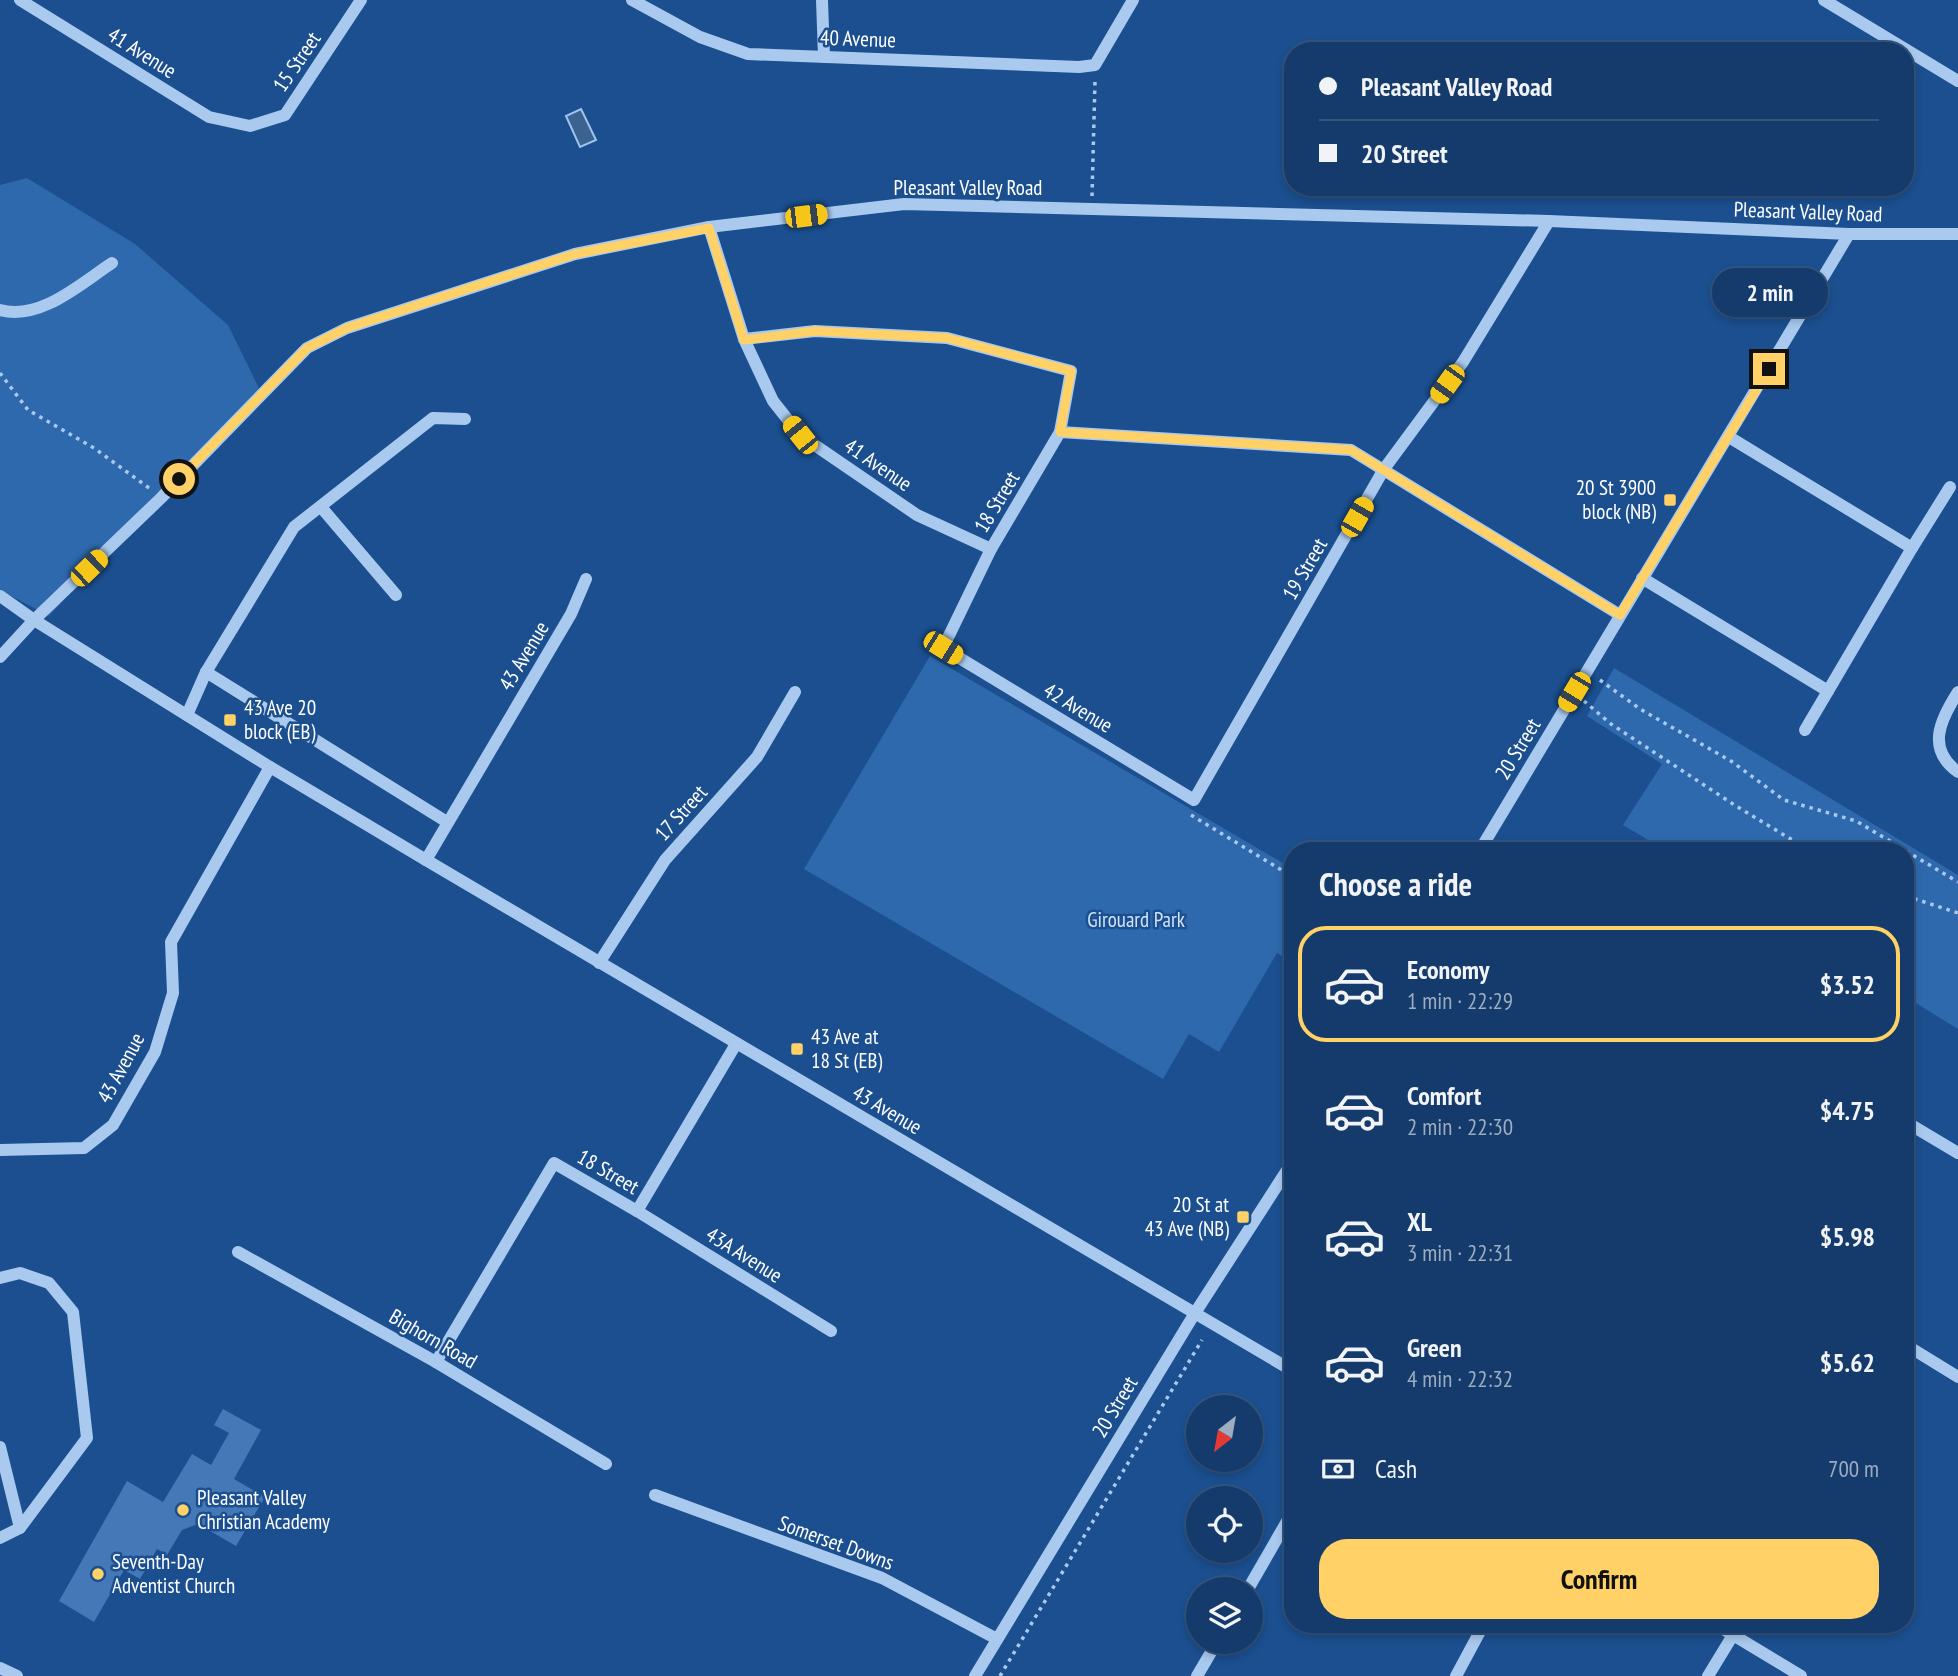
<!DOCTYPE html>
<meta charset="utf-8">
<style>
body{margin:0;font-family:"PT Sans Narrow",sans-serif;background:#214673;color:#f1f3f6;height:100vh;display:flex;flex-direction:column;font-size:26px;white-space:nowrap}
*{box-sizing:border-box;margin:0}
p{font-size:23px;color:#9dadc1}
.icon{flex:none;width:38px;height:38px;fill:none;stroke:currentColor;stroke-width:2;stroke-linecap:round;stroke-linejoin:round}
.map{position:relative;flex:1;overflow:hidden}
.drawer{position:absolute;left:1284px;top:842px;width:630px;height:791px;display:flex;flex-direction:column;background:#143b6b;border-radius:28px;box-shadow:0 4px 10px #0003,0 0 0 2px #33557e}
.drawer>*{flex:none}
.hud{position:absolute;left:1284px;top:42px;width:630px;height:154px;border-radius:28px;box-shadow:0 4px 10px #0003,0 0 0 2px #33557e;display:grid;align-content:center;height:154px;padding:0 35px;background:#143b6b}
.needle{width:46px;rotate:211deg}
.buttons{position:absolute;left:1186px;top:1395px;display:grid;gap:14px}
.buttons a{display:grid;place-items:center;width:77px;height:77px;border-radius:50%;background:#143b6b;box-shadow:0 4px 10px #0003,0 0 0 2px #33557e;font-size:35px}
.end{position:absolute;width:32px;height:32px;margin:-16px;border:9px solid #ffd166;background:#111;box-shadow:0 0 0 4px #111}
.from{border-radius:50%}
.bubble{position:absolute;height:49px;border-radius:24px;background:#143b6b;box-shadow:0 4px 10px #0003,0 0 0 2px #33557e;font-size:23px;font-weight:800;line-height:49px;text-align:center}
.car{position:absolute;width:21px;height:42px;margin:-21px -10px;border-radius:9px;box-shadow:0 0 5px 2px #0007;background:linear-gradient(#f5c518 24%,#345 0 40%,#f5c518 0 76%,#345 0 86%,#f5c518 0)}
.hud b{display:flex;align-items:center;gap:24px;height:66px;font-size:26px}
.hud b+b{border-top:2px solid #33557e}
.hud i{width:18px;height:18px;background:#f1f3f6}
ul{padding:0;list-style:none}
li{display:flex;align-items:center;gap:21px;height:116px;margin:0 14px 10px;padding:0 21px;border:4px solid transparent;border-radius:28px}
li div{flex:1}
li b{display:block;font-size:26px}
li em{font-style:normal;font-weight:800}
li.current{border-color:#ffd166}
li>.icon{width:63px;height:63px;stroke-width:1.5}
h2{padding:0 35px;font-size:32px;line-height:84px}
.pay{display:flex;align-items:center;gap:18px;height:77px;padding:0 35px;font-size:26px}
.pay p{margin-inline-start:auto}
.cta{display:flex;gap:14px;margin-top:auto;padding:14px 35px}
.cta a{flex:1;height:80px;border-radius:28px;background:#ffd166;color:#111;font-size:28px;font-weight:800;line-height:80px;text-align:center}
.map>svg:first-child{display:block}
.green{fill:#2e69ad}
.water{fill:#3c6290;stroke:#9cc4f0;stroke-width:2}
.building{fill:#4478b7}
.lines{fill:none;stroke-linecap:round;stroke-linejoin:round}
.path{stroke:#a9c9ee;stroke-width:3.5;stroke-dasharray:3.5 5;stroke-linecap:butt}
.minor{stroke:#a9c9ee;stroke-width:12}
.route{stroke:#ffd166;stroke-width:9}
.poi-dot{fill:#ffd166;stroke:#1b4f8f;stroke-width:2.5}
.labels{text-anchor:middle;stroke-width:5;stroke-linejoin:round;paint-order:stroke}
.street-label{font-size:21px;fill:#fff;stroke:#1b4f8f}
.poi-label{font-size:21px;fill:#fff;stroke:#1b4f8f;text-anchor:start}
.park-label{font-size:21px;fill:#cfe3fa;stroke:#1b4f8f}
</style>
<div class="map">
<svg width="1958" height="1676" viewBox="0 0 1958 1676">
<rect width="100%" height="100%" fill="#1b4f8f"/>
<g class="green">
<path d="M27,178L135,244L228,325L259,388L49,616L0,590V185Z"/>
<path d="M930,656L1293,869V962L1277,953L1219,1052L1189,1034L1163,1079L804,869Z"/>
<path d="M1614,668L1958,875V1029L1906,997V850H1665L1623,825L1662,764L1587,716Z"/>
</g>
<path class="water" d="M581,109L596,140L580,147L566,116Z"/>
<path class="building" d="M223,1409L261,1430L234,1479L265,1497L236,1546L198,1524L182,1530L167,1555L157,1549L140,1579L124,1570L94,1622L59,1601L127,1481L163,1502L192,1454L211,1465L229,1433L214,1425Z"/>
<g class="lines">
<g class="path">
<path d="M1092,196L1095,81"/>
<path d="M0,373L28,410L94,448L149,488"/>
<path d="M1600,680L1640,709L1731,761L1784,800L1856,821L1905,850"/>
<path d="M1584,701L1611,724L1736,806L1809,850"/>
<path d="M1191,815L1293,877"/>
<path d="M1906,851L1958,882"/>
<path d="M1906,896L1958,913"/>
<path d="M1000,1676L1202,1340"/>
</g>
<g class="minor">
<path d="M20,0L209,117L250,126L285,115L361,0"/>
<path d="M632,0L700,37L748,54L1079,67L1095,65L1133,0"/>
<path d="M822,0L824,57"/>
<path d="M1824,0L1958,81"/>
<path d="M709,227L744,339L773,401L800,435L917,515L991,549"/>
<path d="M0,310C40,321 80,284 112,263"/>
<path d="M744,339L815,331L947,338L1071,371L1060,432L991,549L943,648L1194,800L1384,469L1463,362L1549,221"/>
<path d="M1060,432L1351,450L1620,615"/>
<path d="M321,507L396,595"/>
<path d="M1912,548L1950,487"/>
<path d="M1642,578L1828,691L1912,548L1729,437"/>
<path d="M0,596L34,620L270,767L426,860L1293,1371"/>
<path d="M0,657L34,620L161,498L307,348L347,328L575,254L709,227L904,204L1549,221L1849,234H1958"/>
<path d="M206,672L447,822"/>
<path d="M1958,692C1940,720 1926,749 1958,772"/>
<path d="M187,715L206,672L294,527L433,418L465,419"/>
<path d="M1805,730L1828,691"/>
<path d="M1480,850L1849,234"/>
<path d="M426,860L571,614L586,579"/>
<path d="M599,963L665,860L757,757L795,692"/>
<path d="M1906,1122L1958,1153"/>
<path d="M0,1150L84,1148L113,1125L155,1052L173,993L171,942L270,767"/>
<path d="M637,1211L736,1044"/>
<path d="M238,1252L436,1362L606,1464"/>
<path d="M0,1278L20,1273L49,1283L73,1312L87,1438L20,1528L0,1538"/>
<path d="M1906,1345L1958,1377"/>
<path d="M436,1362L554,1163L637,1211L831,1331"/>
<path d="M0,1447L20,1528"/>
<path d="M655,1495L882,1578L997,1639"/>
<path d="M1248,1589L1293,1511"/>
<path d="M1715,1624L1801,1676"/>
<path d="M0,1668L17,1676"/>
<path d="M975,1676L1195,1313L1293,1161"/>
<path d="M1197,1676L1217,1642"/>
<path d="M1456,1676L1484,1624"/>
<path d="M1708,1676L1733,1635"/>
</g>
</g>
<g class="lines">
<path class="route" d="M179,479L307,348L347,328L575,254L709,228L744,340L815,331L947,338L1071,371L1060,432L1351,450L1620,615L1769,369"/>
</g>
<g class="poi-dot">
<rect x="1663" y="493" width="14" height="14" rx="3.5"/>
<rect x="223" y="713" width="14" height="14" rx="3.5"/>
<rect x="790" y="1042" width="14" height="14" rx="3.5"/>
<rect x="1236" y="1210" width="14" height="14" rx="3.5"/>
<circle cx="183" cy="1510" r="7"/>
<circle cx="98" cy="1574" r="7"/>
</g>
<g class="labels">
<g class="street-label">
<text transform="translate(858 39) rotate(2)" y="7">40 Avenue</text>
<text transform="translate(142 53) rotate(32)" y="7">41 Avenue</text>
<text transform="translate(297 62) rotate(-56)" y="7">15 Street</text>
<text x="968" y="195">Pleasant Valley Road</text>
<text transform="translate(1808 212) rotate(2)" y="7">Pleasant Valley Road</text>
<text transform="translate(878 465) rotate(34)" y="7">41 Avenue</text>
<text transform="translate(997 502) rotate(-59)" y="7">18 Street</text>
<text transform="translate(1305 569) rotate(-60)" y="7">19 Street</text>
<text transform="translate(524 656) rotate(-59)" y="7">43 Avenue</text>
<text transform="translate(1078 708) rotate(31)" y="7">42 Avenue</text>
<text transform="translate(1518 749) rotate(-59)" y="7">20 Street</text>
<text transform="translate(681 813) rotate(-48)" y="7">17 Street</text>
<text transform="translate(121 1068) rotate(-62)" y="7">43 Avenue</text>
<text transform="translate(887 1110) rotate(30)" y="7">43 Avenue</text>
<text transform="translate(608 1172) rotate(30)" y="7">18 Street</text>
<text transform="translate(744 1255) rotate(32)" y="7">43A Avenue</text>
<text transform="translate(433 1339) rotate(30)" y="7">Bighorn Road</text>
<text transform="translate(1115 1407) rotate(-59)" y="7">20 Street</text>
<text transform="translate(836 1543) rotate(20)" y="7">Somerset Downs</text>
</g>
<g class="poi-label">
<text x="1656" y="495" text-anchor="end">20 St 3900<tspan x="1656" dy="24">block (NB)</tspan></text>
<text x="244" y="715">43 Ave 20<tspan x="244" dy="24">block (EB)</tspan></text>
<text x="811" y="1044">43 Ave at<tspan x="811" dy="24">18 St (EB)</tspan></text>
<text x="1229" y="1212" text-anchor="end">20 St at<tspan x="1229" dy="24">43 Ave (NB)</tspan></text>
<text x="197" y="1505">Pleasant Valley<tspan x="197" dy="24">Christian Academy</tspan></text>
<text x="112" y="1569">Seventh-Day<tspan x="112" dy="24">Adventist Church</tspan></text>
</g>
<g class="park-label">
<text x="1136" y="927">Girouard Park</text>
</g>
</g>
</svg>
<div class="buttons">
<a><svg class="needle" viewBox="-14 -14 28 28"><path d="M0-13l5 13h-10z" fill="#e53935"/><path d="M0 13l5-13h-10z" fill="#9dadc1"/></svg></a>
<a><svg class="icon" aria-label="locate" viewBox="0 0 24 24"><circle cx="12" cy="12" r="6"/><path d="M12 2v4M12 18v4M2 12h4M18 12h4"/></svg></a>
<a><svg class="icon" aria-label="layers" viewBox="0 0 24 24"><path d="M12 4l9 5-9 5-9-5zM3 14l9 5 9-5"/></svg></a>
</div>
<i class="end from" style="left:179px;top:479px"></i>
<i class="end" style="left:1769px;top:369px"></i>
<div class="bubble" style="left:1712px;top:268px;width:116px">2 min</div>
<i class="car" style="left:806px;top:216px;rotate:83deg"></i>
<i class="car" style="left:1447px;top:384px;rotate:216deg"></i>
<i class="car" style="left:800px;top:435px;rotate:321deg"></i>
<i class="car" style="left:1357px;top:517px;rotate:30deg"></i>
<i class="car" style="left:89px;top:568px;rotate:46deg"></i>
<i class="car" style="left:943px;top:648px;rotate:122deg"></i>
<i class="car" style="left:1574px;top:692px;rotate:211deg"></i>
<div class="hud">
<b><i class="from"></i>Pleasant Valley Road</b>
<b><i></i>20 Street</b>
</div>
<section class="drawer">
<h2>Choose a ride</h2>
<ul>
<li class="current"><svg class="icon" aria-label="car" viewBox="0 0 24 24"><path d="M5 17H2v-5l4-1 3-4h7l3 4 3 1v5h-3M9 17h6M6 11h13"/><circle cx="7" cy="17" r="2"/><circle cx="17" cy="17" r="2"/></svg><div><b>Economy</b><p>1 min · 22:29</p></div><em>$3.52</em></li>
<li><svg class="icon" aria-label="car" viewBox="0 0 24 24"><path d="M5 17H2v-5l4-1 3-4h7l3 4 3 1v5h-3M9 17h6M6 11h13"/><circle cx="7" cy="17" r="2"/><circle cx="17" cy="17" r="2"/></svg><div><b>Comfort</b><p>2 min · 22:30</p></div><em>$4.75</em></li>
<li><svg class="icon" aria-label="car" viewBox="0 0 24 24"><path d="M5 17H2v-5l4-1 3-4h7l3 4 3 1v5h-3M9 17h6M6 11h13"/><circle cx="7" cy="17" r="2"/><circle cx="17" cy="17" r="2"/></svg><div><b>XL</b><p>3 min · 22:31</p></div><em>$5.98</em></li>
<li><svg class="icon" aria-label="car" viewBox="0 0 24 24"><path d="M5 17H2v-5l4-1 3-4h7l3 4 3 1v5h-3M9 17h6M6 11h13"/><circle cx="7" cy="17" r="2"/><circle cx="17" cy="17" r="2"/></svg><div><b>Green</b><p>4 min · 22:32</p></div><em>$5.62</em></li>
</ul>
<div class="pay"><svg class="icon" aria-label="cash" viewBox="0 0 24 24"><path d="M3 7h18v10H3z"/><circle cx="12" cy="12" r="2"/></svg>Cash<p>700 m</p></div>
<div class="cta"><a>Confirm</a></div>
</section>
</div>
